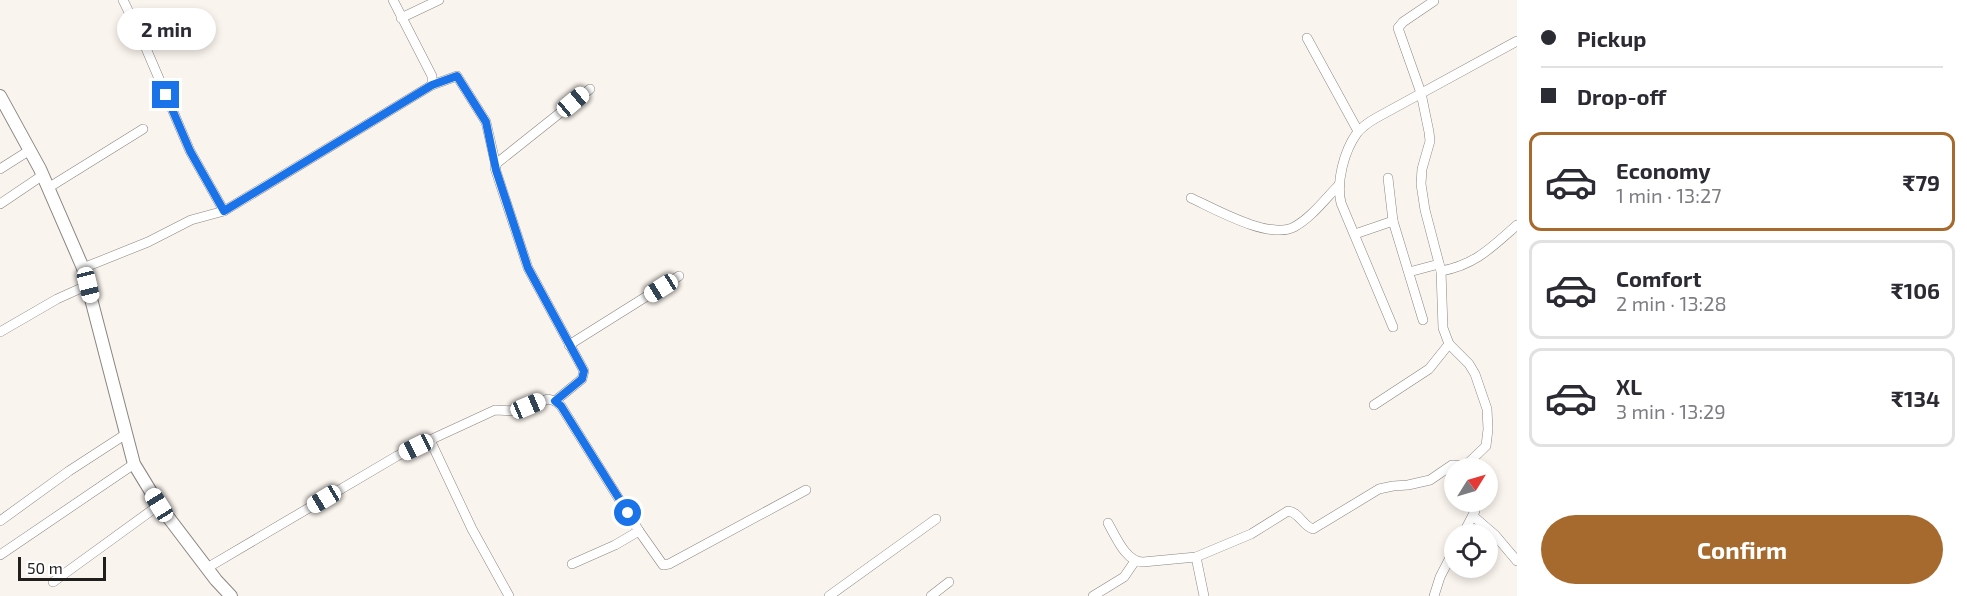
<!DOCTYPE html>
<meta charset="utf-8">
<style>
body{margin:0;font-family:"Exo 2",sans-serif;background:#f2f2f3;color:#2b2b33;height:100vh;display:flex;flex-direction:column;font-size:22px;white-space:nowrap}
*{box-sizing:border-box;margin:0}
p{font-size:20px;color:#7c7c81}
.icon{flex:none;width:33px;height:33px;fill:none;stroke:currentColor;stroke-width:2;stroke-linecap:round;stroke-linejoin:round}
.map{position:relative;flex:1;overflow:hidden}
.panel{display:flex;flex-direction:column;background:#fff;width:450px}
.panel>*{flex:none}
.hud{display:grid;align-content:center;height:132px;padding:0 24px;background:#fff}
.needle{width:39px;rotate:53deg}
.tools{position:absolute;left:1444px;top:458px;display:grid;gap:12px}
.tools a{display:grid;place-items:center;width:54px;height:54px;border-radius:50%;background:#fff;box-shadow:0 3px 9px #0003;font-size:30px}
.scale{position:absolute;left:18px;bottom:15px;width:88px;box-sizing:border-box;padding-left:6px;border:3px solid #211f1d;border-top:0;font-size:16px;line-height:21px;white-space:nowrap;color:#211f1d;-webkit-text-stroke:4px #fff;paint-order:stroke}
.end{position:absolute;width:27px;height:27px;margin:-14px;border:8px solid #1a73e8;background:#fff;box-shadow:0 0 0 3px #fff}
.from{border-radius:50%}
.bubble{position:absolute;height:42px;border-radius:21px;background:#fff;box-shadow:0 3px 9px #0003;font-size:20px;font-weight:700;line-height:42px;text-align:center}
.car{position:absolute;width:18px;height:36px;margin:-18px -9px;border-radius:8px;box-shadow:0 0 4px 2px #0007;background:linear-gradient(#fff 24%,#345 0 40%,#fff 0 76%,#345 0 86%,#fff 0)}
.hud b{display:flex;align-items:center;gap:21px;height:57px;font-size:22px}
.hud b+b{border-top:2px solid #e1e1e2}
.hud i{width:15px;height:15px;background:#2b2b33}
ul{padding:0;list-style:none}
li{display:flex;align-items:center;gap:18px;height:99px;margin:0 12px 9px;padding:0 12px;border:3px solid #e1e1e2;border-radius:12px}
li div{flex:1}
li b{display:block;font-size:22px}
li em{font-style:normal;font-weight:700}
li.selected{border-color:#a76a2e}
li>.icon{width:54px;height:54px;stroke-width:1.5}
.primary-button{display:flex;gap:12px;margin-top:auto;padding:12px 24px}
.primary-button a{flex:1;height:69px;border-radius:36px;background:#a76a2e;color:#fff;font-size:24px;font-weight:700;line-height:69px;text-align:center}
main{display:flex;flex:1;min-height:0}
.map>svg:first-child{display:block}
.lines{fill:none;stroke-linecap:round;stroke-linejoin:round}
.minor-casing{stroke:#8a8580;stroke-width:10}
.tertiary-casing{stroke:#8a8580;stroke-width:14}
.minor{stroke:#fff;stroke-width:9}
.tertiary{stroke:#fff;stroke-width:12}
.route{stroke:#1a73e8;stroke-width:8}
</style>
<main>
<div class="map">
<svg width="1517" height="596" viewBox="0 0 1517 596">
<rect width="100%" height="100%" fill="#faf4ee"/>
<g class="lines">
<g class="minor-casing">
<g id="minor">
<path d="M123,0L142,39L190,151L224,211"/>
<path d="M1434,1L1403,22L1398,28L1421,93L1429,132L1430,141L1422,169L1421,184L1425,210L1441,271L1443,328L1449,344L1469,364L1475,374L1487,409L1488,429L1486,446L1463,468"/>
<path d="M401,18L439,0"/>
<path d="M1307,38L1358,131"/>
<path d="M432,85L457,76L486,122L496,166"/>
<path d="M0,169L30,150"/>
<path d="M1388,178L1393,221L1423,320"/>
<path d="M48,188L143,129"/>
<path d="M1191,198C1215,209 1269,240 1294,227C1311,218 1325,199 1339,185"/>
<path d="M0,204L43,175"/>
<path d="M1355,234L1393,221"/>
<path d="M83,268L148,242L191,220L224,211L432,85V76L393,0"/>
<path d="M1441,271C1475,265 1492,247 1517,225"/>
<path d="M1409,272L1439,264"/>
<path d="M1393,327L1341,203C1336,182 1344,151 1357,133C1362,127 1369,122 1376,118L1517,41"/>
<path d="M0,332L57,299L88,285"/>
<path d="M569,345L679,276"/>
<path d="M555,401L582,379L584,371L528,268L495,168L497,163L590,89"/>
<path d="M1374,405L1429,369L1449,344"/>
<path d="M430,440L472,529L509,596"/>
<path d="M1473,516L1495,535L1517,561"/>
<path d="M0,521L69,471L126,434"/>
<path d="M1108,523C1116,537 1126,562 1143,562L1196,557L1251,534L1288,511C1299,512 1303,526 1313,529L1379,489L1393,486L1408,485L1430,480L1452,465L1464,466"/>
<path d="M1463,534L1475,511L1474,501"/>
<path d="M0,555L134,464"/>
<path d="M1196,557L1204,596"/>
<path d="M572,564L615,545L639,531"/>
<path d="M207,568L397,456L430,440L495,410L517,411L548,399L555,401L561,406L639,531L663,565L669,564L806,490"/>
<path d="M53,582L159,505"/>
<path d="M829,596L936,519"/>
<path d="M931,596L949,582"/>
<path d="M1093,596L1124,577L1135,561"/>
<path d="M1434,596L1440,577L1455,548"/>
</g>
</g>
<g class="tertiary-casing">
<path id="tertiary" d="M0,96L40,169L83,268L134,464L159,505L216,580L231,596"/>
</g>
<use href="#minor" class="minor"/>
<use href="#tertiary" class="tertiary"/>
</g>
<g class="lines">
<path class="route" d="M166,95L190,151L224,211L432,85L457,76L486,122L496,170L528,268L584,371L582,379L555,401L561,406L628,513"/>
</g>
</svg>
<div class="tools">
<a><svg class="needle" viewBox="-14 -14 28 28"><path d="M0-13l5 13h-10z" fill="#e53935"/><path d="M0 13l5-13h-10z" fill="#7c7c81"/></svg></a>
<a><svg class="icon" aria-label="locate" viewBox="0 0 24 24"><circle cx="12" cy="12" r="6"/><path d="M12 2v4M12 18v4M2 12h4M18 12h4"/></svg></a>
</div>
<div class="scale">50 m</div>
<i class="end from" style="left:628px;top:513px"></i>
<i class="end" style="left:166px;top:95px"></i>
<div class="bubble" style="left:117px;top:8px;width:99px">2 min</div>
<i class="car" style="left:573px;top:102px;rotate:50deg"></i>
<i class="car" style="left:88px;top:285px;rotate:166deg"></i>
<i class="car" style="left:661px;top:288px;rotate:238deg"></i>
<i class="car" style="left:528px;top:406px;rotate:67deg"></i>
<i class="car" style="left:416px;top:447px;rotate:244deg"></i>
<i class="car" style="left:324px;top:499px;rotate:239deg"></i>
<i class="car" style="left:159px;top:505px;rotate:328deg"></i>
</div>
<section class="panel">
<div class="hud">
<b><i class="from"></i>Pickup</b>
<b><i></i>Drop-off</b>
</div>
<ul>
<li class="selected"><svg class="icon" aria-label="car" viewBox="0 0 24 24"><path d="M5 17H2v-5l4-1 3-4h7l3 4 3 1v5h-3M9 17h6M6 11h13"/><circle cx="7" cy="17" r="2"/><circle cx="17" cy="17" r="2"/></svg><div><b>Economy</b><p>1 min · 13:27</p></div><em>₹79</em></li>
<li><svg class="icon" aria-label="car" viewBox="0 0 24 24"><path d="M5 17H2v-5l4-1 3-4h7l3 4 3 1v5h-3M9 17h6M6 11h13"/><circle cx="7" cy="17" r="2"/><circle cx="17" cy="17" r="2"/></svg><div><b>Comfort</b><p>2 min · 13:28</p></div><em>₹106</em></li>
<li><svg class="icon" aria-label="car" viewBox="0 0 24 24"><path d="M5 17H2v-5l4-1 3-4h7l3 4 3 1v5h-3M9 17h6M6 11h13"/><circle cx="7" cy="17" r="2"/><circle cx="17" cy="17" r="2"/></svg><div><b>XL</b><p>3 min · 13:29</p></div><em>₹134</em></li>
</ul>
<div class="primary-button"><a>Confirm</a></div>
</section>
</main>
